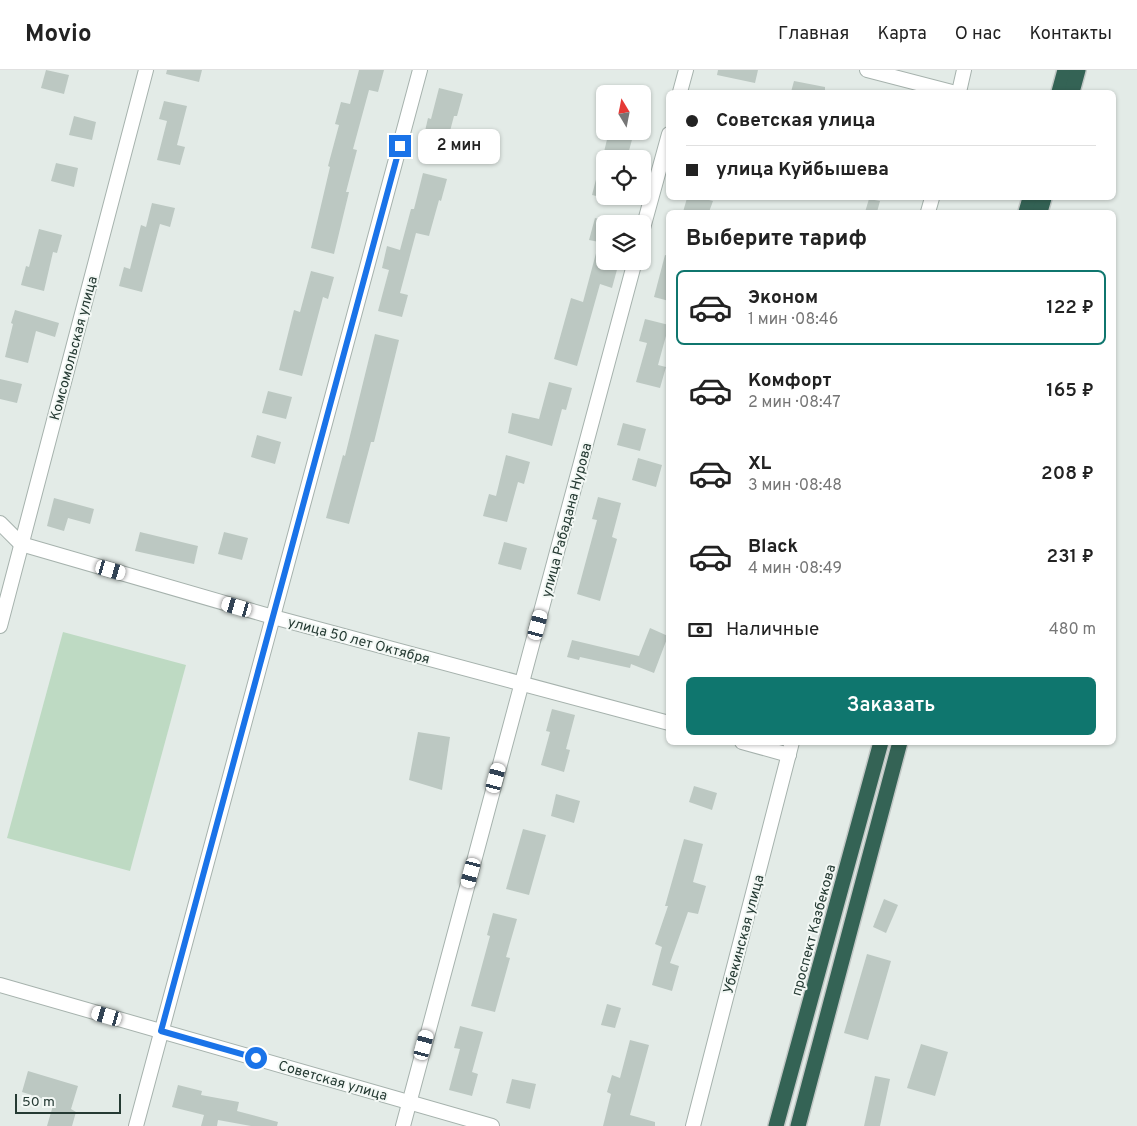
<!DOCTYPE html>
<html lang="ru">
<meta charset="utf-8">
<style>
body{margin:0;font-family:Overpass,sans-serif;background:#f6f6f6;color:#222;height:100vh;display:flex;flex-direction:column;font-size:19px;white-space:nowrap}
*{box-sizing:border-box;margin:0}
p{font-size:16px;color:#767676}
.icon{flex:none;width:28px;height:28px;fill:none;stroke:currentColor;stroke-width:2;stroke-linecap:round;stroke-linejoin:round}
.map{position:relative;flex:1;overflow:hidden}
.sheet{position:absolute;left:666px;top:140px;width:450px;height:535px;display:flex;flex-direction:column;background:#fff;border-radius:8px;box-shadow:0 1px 4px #0004}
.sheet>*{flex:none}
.banner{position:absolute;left:666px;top:20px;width:450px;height:110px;border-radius:8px;box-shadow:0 1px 4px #0004;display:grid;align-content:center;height:110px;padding:0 20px;background:#fff}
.needle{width:32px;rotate:350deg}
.buttons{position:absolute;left:596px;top:15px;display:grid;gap:10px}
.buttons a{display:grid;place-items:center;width:55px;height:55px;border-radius:8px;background:#fff;box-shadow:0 1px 4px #0004;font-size:25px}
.scale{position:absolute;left:15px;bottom:12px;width:106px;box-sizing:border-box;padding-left:5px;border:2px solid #253a33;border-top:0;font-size:14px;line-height:18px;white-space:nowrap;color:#253a33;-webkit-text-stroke:4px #f3f8f5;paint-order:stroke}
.end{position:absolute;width:22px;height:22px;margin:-11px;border:6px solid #1a73e8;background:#fff;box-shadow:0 0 0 2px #fff}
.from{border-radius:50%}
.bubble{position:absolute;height:35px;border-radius:8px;background:#fff;box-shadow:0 1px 4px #0004;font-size:16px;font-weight:600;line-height:35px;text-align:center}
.car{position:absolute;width:15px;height:30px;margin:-15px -8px;border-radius:6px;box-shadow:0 0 4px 1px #0007;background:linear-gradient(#fff 24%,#345 0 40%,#fff 0 76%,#345 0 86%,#fff 0)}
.banner b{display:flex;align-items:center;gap:18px;height:48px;font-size:19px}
.banner b+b{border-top:1px solid #e0e0e0}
.banner i{width:12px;height:12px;background:#222}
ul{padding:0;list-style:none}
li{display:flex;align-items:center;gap:15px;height:75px;margin:0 10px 8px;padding:0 10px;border:2px solid transparent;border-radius:8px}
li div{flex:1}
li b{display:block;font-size:19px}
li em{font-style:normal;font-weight:600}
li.active{border-color:#0f766e}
li>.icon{width:45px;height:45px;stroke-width:1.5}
h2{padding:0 20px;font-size:22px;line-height:60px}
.pay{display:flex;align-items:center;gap:12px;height:55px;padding:0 20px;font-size:19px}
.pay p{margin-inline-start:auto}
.cta{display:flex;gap:10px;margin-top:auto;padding:10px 20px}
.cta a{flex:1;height:58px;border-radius:8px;background:#0f766e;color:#fff;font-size:20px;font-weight:600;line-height:58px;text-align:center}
header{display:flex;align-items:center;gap:30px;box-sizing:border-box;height:70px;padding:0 25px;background:#fff;border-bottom:1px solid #e0e0e0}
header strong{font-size:24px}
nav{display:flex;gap:28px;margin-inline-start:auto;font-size:18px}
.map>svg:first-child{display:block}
.green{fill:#bedac3}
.building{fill:#bcc8c2}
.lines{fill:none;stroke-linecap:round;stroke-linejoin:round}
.street-casing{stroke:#a6b2ad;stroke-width:16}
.highway-casing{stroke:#c2c8c6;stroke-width:18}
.street{stroke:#fff;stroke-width:14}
.highway{stroke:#346355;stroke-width:15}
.route{stroke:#1a73e8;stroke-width:6}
.labels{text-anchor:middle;stroke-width:4;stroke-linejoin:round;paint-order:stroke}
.street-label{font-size:14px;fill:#253a33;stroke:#f3f8f5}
</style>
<header>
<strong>Movio</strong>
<nav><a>Главная</a><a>Карта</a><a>О нас</a><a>Контакты</a></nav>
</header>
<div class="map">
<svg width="1137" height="1056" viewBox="0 0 1137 1056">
<rect width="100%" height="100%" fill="#e3ebe7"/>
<path class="green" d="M63,562L186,595L130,801L7,768Z"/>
<g class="building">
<path d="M46,0L69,5L64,24L41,18Z"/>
<path d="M167,0H202L199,12L166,4Z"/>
<path d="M359,0H384L378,22L369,20L353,79L357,80L346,122H349L334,184L311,178L330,97L328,96L339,55L335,54L341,32L350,34Z"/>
<path d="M718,0H758L755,13L717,5Z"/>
<path d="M794,11L825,17V22H791Z"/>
<path d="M439,18L463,24L457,46H454L446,76L423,70L428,48L431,49Z"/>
<path d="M164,31L187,36L177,75L185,77L180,95L157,90L167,51L159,49Z"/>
<path d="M74,46L96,52L92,70L69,65Z"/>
<path d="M609,61L633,66L627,88L604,82Z"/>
<path d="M601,90L605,91V128L592,125Z"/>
<path d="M56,93L78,98L74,117L51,111Z"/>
<path d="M423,103L447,109L441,131L439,130L429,166L416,163L400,223L408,225L402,247L378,241L389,200L382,198L387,176L400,180L411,139H414Z"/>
<path d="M687,128H701L713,131L709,142H683Z"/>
<path d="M869,129L880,131L877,142H865Z"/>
<path d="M152,133L175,138L170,157L160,154L142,222L119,216L124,197L130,199L141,155L146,157Z"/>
<path d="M595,148L605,151V192L618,196L612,218L600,214L577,296L554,289L571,228L583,232L599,172L589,170Z"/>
<path d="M39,159L62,165L57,183L53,182L44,221L21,215L26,196L29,197Z"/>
<path d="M665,185L669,186V231L654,227Z"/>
<path d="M311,201L334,207L328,229L323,227L302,306L279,300L294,240L300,242Z"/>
<path d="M15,240L59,253L55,267L36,261L28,293L5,287L13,254L11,253Z"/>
<path d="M645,249L669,255L658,295L666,297L660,318L636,312L647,273L639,271Z"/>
<path d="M375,264L399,270L374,372H371L349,454L326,448L343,385L345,386Z"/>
<path d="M0,309L22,314L17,333L0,329Z"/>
<path d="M549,312L572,318L566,340L562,339L552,376L508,363L512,343L539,349Z"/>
<path d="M268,321L292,327L286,349L262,343Z"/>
<path d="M623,353L646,359L640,381L617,375Z"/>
<path d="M257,365L281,372L275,394L251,387Z"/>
<path d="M506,385L530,392L524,414L518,412L507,452L483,446L489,424L496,426Z"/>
<path d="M638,388L662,395L656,417L632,410Z"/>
<path d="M598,427L621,433L612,467L617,469L600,531L577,524L597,450L592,449Z"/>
<path d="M54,428L94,439L90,454L68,448L64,461L47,456Z"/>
<path d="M140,462L198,476L194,494L135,481Z"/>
<path d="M224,462L248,468L242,490L218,484Z"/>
<path d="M504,472L527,478L521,500L498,494Z"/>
<path d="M650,558L668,566L654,603L631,594L630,598L580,587L579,590L567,587L572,570L639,586Z"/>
<path d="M552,639L575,645L566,679L570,680L564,702L541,695L550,662L546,661Z"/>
<path d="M418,662L450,667L442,720L409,710Z"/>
<path d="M694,716L717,723L712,740L689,732Z"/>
<path d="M556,724L580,731L574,753L551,746Z"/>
<path d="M523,759L546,765L529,825L506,819Z"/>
<path d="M684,769L703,774L693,812L706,816L698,844L688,842L670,893L679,896L672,921L652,915L662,877L655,874L668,836H665Z"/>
<path d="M884,829L898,835L886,863L873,857Z"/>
<path d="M493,843L517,849L506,887L510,888L495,942L471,936L490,866L487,865Z"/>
<path d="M867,884L891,891L868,970L844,963Z"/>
<path d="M607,934L621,938L615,958L601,955Z"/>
<path d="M460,956L483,962L472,1002L478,1004L472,1026L449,1020L460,979L454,978Z"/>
<path d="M630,970L649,975L630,1045L655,1052V1056H603L611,1024L607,1022L612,1005L620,1008Z"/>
<path d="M921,974L948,982L935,1026L907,1018Z"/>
<path d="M28,1001L78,1016L71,1039L76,1042L72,1056H47L54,1032L22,1022Z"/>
<path d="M875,1006L890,1009L880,1056H864Z"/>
<path d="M512,1009L536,1014L530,1039L506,1033Z"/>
<path d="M178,1015L202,1021L201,1025L239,1032L237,1041L278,1052L277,1056H251L218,1050L217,1056H201L204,1045L172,1037Z"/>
</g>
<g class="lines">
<g class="street-casing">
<g id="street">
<path d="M867,0L952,22"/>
<path d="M680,22L686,0"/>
<path d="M959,22L964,0"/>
<path d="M928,142L932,128"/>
<path d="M642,162L669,64"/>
<path d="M0,453L21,474L273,547L669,653"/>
<path d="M0,556L146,0"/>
<path d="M742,672L789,685"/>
<path d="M0,915L492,1056"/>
<path d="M136,1056L420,0"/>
<path d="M403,1056L635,191"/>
<path d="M693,1056L792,672"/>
</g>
</g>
<g class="highway-casing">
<g id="highway">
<path d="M1059,22L1065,0"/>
<path d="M1072,22L1078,0"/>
<path d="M1026,142L1030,128"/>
<path d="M1040,142L1044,128"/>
<path d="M776,1056L881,672"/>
<path d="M798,1056L900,672"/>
</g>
</g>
<use href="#street" class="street"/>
<use href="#highway" class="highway"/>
</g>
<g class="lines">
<path class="route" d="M256,988L161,961L400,76"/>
</g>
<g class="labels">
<g class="street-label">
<text transform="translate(73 278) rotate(-75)" y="5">Комсомольская улица</text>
<text transform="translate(566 450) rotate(-75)" y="5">улица Рабадана Нурова</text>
<text transform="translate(359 570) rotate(15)" y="5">улица 50 лет Октября</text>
<text transform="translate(813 860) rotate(-75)" y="5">проспект Казбекова</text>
<text transform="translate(743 864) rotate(-75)" y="5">Убекинская улица</text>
<text transform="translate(333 1010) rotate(16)" y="5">Советская улица</text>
</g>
</g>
</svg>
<div class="buttons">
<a><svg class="needle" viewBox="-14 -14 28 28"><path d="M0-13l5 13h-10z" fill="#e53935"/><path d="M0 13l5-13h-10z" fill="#767676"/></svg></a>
<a><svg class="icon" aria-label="locate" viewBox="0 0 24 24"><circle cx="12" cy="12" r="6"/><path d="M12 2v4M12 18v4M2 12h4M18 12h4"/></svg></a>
<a><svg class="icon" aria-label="layers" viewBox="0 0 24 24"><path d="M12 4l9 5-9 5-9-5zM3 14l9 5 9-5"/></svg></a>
</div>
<div class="scale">50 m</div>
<i class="end from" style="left:256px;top:988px"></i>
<i class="end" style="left:400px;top:76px"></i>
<div class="bubble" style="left:418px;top:59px;width:82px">2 мин</div>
<i class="car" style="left:111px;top:500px;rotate:106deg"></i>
<i class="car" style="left:237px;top:537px;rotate:286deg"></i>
<i class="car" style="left:538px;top:555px;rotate:15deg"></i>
<i class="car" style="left:496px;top:708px;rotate:15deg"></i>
<i class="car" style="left:471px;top:803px;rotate:195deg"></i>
<i class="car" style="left:107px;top:946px;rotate:286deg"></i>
<i class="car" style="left:424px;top:975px;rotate:15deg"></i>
<div class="banner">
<b><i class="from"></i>Советская улица</b>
<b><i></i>улица Куйбышева</b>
</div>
<section class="sheet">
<h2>Выберите тариф</h2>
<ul>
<li class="active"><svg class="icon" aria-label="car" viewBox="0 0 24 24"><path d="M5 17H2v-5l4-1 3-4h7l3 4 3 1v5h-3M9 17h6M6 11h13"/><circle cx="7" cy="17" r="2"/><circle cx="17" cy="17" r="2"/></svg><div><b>Эконом</b><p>1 мин · 08:46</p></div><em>122 ₽</em></li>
<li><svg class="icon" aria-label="car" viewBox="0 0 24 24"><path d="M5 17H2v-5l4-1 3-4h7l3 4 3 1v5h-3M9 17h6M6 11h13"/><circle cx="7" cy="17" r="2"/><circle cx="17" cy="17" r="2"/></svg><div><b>Комфорт</b><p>2 мин · 08:47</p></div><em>165 ₽</em></li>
<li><svg class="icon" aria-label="car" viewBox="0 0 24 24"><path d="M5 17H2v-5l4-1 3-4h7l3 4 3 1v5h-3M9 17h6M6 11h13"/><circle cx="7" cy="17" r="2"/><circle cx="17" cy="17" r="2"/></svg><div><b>XL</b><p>3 мин · 08:48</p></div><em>208 ₽</em></li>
<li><svg class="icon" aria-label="car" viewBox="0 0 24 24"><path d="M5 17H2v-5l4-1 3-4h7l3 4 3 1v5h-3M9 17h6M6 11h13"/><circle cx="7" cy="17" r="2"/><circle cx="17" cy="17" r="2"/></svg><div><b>Black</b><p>4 мин · 08:49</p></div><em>231 ₽</em></li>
</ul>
<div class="pay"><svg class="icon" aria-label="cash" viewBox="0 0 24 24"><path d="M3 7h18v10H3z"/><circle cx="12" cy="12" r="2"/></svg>Наличные<p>480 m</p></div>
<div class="cta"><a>Заказать</a></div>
</section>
</div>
